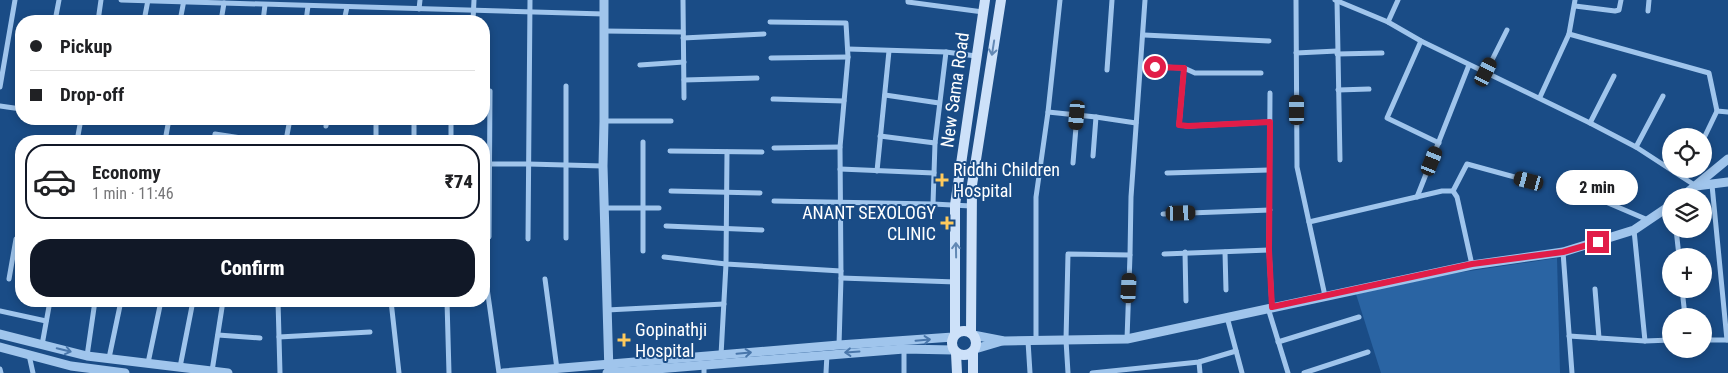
<!DOCTYPE html>
<meta charset="utf-8">
<style>
body{margin:0;font-family:"Roboto Condensed",sans-serif;background:#f6f6f6;color:#202124;height:100vh;display:flex;flex-direction:column;font-size:19px;white-space:nowrap}
*{box-sizing:border-box;margin:0}
p{font-size:16px;color:#757577}
.icon{flex:none;width:28px;height:28px;fill:none;stroke:currentColor;stroke-width:2;stroke-linecap:round;stroke-linejoin:round}
.map{position:relative;flex:1;overflow:hidden}
.details{position:absolute;left:15px;top:135px;width:475px;height:172px;display:flex;flex-direction:column;background:#fff;border-radius:20px;box-shadow:0 2px 8px #0003}
.details>*{flex:none}
.banner{position:absolute;left:15px;top:15px;width:475px;height:110px;border-radius:20px;box-shadow:0 2px 8px #0003;display:grid;align-content:center;height:110px;padding:0 15px;background:#fff}
.tools{position:absolute;left:1662px;top:128px;display:grid;gap:10px}
.tools a{display:grid;place-items:center;width:50px;height:50px;border-radius:50%;background:#fff;box-shadow:0 2px 8px #0003;font-size:25px}
.end{position:absolute;width:22px;height:22px;margin:-11px;border:6px solid #e11d48;background:#fff;box-shadow:0 0 0 2px #fff}
.from{border-radius:50%}
.bubble{position:absolute;height:35px;border-radius:18px;background:#fff;box-shadow:0 2px 8px #0003;font-size:16px;font-weight:800;line-height:35px;text-align:center}
.car{position:absolute;width:15px;height:30px;margin:-15px -8px;border-radius:6px;box-shadow:0 0 4px 1px #0007;background:linear-gradient(#222 24%,#8ab4d8 0 40%,#222 0 76%,#8ab4d8 0 86%,#222 0)}
.banner b{display:flex;align-items:center;gap:18px;height:48px;font-size:19px}
.banner b+b{border-top:1px solid #e0e0e0}
.banner i{width:12px;height:12px;background:#202124}
ul{padding:9px 0 0;list-style:none}
li{display:flex;align-items:center;gap:15px;height:75px;margin:0 10px 8px;padding:0 5px;border:2px solid transparent;border-radius:20px}
li div{flex:1}
li b{display:block;font-size:19px}
li em{font-style:normal;font-weight:800}
li.selected{border-color:#111827}
li>.icon{width:45px;height:45px;stroke-width:1.5}
.button{display:flex;gap:10px;margin-top:auto;padding:10px 15px}
.button a{flex:1;height:58px;border-radius:20px;background:#111827;color:#fff;font-size:20px;font-weight:800;line-height:58px;text-align:center}
.map>svg:first-child{display:block}
.green{fill:#2a64a3}
.lines{fill:none;stroke-linecap:round;stroke-linejoin:round}
.minor{stroke:#a0c5ec;stroke-width:5}
.tertiary{stroke:#a0c5ec;stroke-width:9}
.secondary{stroke:#cde1f9;stroke-width:10}
.oneway{stroke:#6288b4}
.oneway2{stroke:#4976aa}
.route{stroke:#e11d48;stroke-width:6}
.poi-dot{fill:#feca5c;stroke:#1a4c86;stroke-width:2}
.labels{text-anchor:middle;stroke-width:4;stroke-linejoin:round;paint-order:stroke}
.street-label{font-size:18px;fill:#fff;stroke:#1a4c86}
.poi-label{font-size:18px;fill:#fff;stroke:#1a4c86;text-anchor:start}
</style>
<div class="map">
<svg width="1728" height="373" viewBox="0 0 1728 373">
<rect width="100%" height="100%" fill="#1a4c86"/>
<path class="green" d="M1557,258L1560,373H1381L1356,294L1456,273Z"/>
<g class="lines">
<g class="minor">
<path d="M121,0L604,14"/>
<path d="M683,0L684,98"/>
<path d="M908,0V2L983,12"/>
<path d="M1296,0L1297,167L1325,296"/>
<path d="M1335,0L1388,22L1421,41L1590,123L1636,147L1696,186"/>
<path d="M1337,0L1340,160"/>
<path d="M1575,6L1615,11L1619,10L1621,0"/>
<path d="M419,9L420,0"/>
<path d="M1648,11L1649,0"/>
<path d="M55,21L59,0"/>
<path d="M98,21L101,0"/>
<path d="M144,21L148,0"/>
<path d="M180,21L184,0"/>
<path d="M221,21L224,3"/>
<path d="M263,21L265,5"/>
<path d="M306,21L308,6"/>
<path d="M344,21L347,7"/>
<path d="M473,21L474,0"/>
<path d="M770,22L846,23L848,57L840,147L841,278L839,345"/>
<path d="M1388,22L1398,0"/>
<path d="M604,31L683,32"/>
<path d="M1569,34L1709,73L1717,111L1728,112"/>
<path d="M1144,35L1269,41"/>
<path d="M683,38L764,34"/>
<path d="M1421,41L1387,118L1439,143"/>
<path d="M848,49L946,52L976,56"/>
<path d="M1296,53L1337,51"/>
<path d="M1337,54L1382,53"/>
<path d="M771,58L848,57"/>
<path d="M640,65L684,62"/>
<path d="M1141,66L1184,68L1195,73H1261"/>
<path d="M1184,68L1179,125L1188,126L1270,122"/>
<path d="M1107,70L1112,0"/>
<path d="M1486,72L1507,30"/>
<path d="M684,80L757,78"/>
<path d="M0,87L15,0"/>
<path d="M1338,90L1369,89"/>
<path d="M1270,93L1269,250L1272,307"/>
<path d="M885,95L939,103"/>
<path d="M1540,97L1569,34L1575,0"/>
<path d="M773,99L844,101"/>
<path d="M0,106L21,109"/>
<path d="M1048,112L1060,0"/>
<path d="M414,119V141"/>
<path d="M604,121H671"/>
<path d="M1590,123L1614,76"/>
<path d="M326,126L327,119"/>
<path d="M287,135L290,119"/>
<path d="M880,136L935,143"/>
<path d="M1704,138L1717,111"/>
<path d="M77,141L81,119"/>
<path d="M165,141L169,119"/>
<path d="M214,141L215,134L254,140"/>
<path d="M376,141V119"/>
<path d="M451,141V119"/>
<path d="M643,142V251"/>
<path d="M1636,147L1663,96"/>
<path d="M774,148L840,147"/>
<path d="M670,151L762,152"/>
<path d="M1093,156L1096,117"/>
<path d="M1073,163L1077,115"/>
<path d="M484,164H528L603,166"/>
<path d="M840,169L934,173"/>
<path d="M877,171L889,51"/>
<path d="M1167,173L1269,170"/>
<path d="M1566,185L1648,220"/>
<path d="M1712,185L1727,340"/>
<path d="M671,191L760,193"/>
<path d="M1453,191L1467,164L1529,181"/>
<path d="M1417,197L1469,65"/>
<path d="M774,201L933,204L971,206"/>
<path d="M933,204L935,143L946,52"/>
<path d="M605,208H659"/>
<path d="M1163,214L1270,210"/>
<path d="M1309,222L1442,191H1453L1457,197L1472,265"/>
<path d="M666,226L762,230"/>
<path d="M1676,229L1679,256"/>
<path d="M1634,230L1645,341"/>
<path d="M489,237L490,91"/>
<path d="M566,238V86"/>
<path d="M528,239L530,0"/>
<path d="M1185,252L1186,301"/>
<path d="M1225,252L1226,290"/>
<path d="M1563,252L1572,373"/>
<path d="M1164,254L1269,250"/>
<path d="M664,257L726,264L841,271"/>
<path d="M841,278L956,282"/>
<path d="M9,279L16,239L21,240"/>
<path d="M545,279L557,369"/>
<path d="M487,288L499,373"/>
<path d="M1595,289L1599,338"/>
<path d="M1682,289L1685,316"/>
<path d="M278,301L280,373"/>
<path d="M391,301L399,373"/>
<path d="M447,301L449,373"/>
<path d="M1268,308L1288,373"/>
<path d="M607,310L724,304"/>
<path d="M0,311L46,321"/>
<path d="M1227,317L1242,373"/>
<path d="M218,335L260,338"/>
<path d="M1569,336L1645,341L1671,340"/>
<path d="M279,337L370,332"/>
<path d="M1127,339L1130,255L1131,197L1145,0"/>
<path d="M1704,340H1728"/>
<path d="M1028,341L1030,373"/>
<path d="M1036,341V197L1048,112L1096,117L1136,123"/>
<path d="M1278,342L1359,317"/>
<path d="M42,345L50,301"/>
<path d="M904,349V373"/>
<path d="M29,355L33,373"/>
<path d="M721,355L726,264L727,152"/>
<path d="M87,356L95,301"/>
<path d="M109,358L121,301"/>
<path d="M1199,362L1200,373"/>
<path d="M148,363L161,301"/>
<path d="M704,365V373"/>
<path d="M180,367L193,301"/>
<path d="M0,369L1,373"/>
<path d="M212,371L223,301"/>
<path d="M826,373L827,354"/>
<path d="M1068,373L1066,340L1068,254L1130,255"/>
<path d="M1092,373L1199,362L1236,351"/>
<path d="M1304,373L1368,352"/>
</g>
<g class="tertiary">
<path d="M604,0V121L603,166L609,373"/>
<path d="M1696,186L1728,182"/>
<path d="M1683,196L1728,159"/>
<path d="M0,334L87,356L228,373"/>
<path d="M973,335L1004,341L1127,339L1472,265L1563,252L1634,230L1671,205"/>
<path d="M0,347L71,366L125,373"/>
<path d="M975,349L1002,341"/>
<path d="M503,373L839,345L953,337"/>
<path d="M607,373L904,349L953,350"/>
</g>
<g class="secondary">
<circle cx="964" cy="343" r="12"/>
<path d="M971,333L972,185L1001,0"/>
<path d="M955,334V205L985,0"/>
<path d="M973,352V373"/>
<path d="M956,353L957,373"/>
</g>
</g>
<defs><path id="oneway-shaft" d="M-6 0H5M1.5-3L5.5 0L1.5 3" fill="none" stroke-width="1.6" stroke-linecap="round" stroke-linejoin="round" transform="scale(1.25)"/></defs>
<g class="oneway">
<use href="#oneway-shaft" transform="translate(993 48) rotate(99)"/>
<use href="#oneway-shaft" transform="translate(956 250) rotate(-91)"/>
</g>
<g class="oneway2">
<use href="#oneway-shaft" transform="translate(923 340) rotate(-5)"/>
<use href="#oneway-shaft" transform="translate(64 350) rotate(14)"/>
<use href="#oneway-shaft" transform="translate(852 352) rotate(176)"/>
<use href="#oneway-shaft" transform="translate(744 353) rotate(-5)"/>
</g>
<g class="lines">
<path class="route" d="M1155,67L1184,68L1179,125L1188,126L1270,122L1269,250L1272,307L1472,264L1563,252L1598,242"/>
</g>
<g class="poi-dot">
<path d="M939.5 172.5h5v5h5v5h-5v5h-5v-5h-5v-5h5z"/>
<path d="M944.5 215.5h5v5h5v5h-5v5h-5v-5h-5v-5h5z"/>
<path d="M621.5 332.5h5v5h5v5h-5v5h-5v-5h-5v-5h5z"/>
</g>
<g class="labels">
<g class="street-label">
<text transform="translate(955 90) rotate(-82)" y="6">New Sama Road</text>
</g>
<g class="poi-label">
<text x="953" y="176">Riddhi Children<tspan x="953" dy="21">Hospital</tspan></text>
<text x="936" y="219" text-anchor="end">ANANT SEXOLOGY<tspan x="936" dy="21">CLINIC</tspan></text>
<text x="635" y="336">Gopinathji<tspan x="635" dy="21">Hospital</tspan></text>
</g>
</g>
</svg>
<div class="tools">
<a><svg class="icon" aria-label="locate" viewBox="0 0 24 24"><circle cx="12" cy="12" r="6"/><path d="M12 2v4M12 18v4M2 12h4M18 12h4"/></svg></a>
<a><svg class="icon" aria-label="layers" viewBox="0 0 24 24"><path d="M12 4l9 5-9 5-9-5zM3 14l9 5 9-5"/></svg></a>
<a>+</a>
<a>−</a>
</div>
<i class="end from" style="left:1155px;top:67px"></i>
<i class="end" style="left:1598px;top:242px"></i>
<div class="bubble" style="left:1556px;top:170px;width:82px">2 min</div>
<i class="car" style="left:1486px;top:72px;rotate:26deg"></i>
<i class="car" style="left:1297px;top:110px;rotate:0deg"></i>
<i class="car" style="left:1077px;top:115px;rotate:185deg"></i>
<i class="car" style="left:1432px;top:161px;rotate:22deg"></i>
<i class="car" style="left:1529px;top:181px;rotate:285deg"></i>
<i class="car" style="left:1181px;top:213px;rotate:88deg"></i>
<i class="car" style="left:1129px;top:288px;rotate:3deg"></i>
<div class="banner">
<b><i class="from"></i>Pickup</b>
<b><i></i>Drop-off</b>
</div>
<section class="details">
<ul>
<li class="selected"><svg class="icon" aria-label="car" viewBox="0 0 24 24"><path d="M5 17H2v-5l4-1 3-4h7l3 4 3 1v5h-3M9 17h6M6 11h13"/><circle cx="7" cy="17" r="2"/><circle cx="17" cy="17" r="2"/></svg><div><b>Economy</b><p>1 min · 11:46</p></div><em>₹74</em></li>
</ul>
<div class="button"><a>Confirm</a></div>
</section>
</div>
